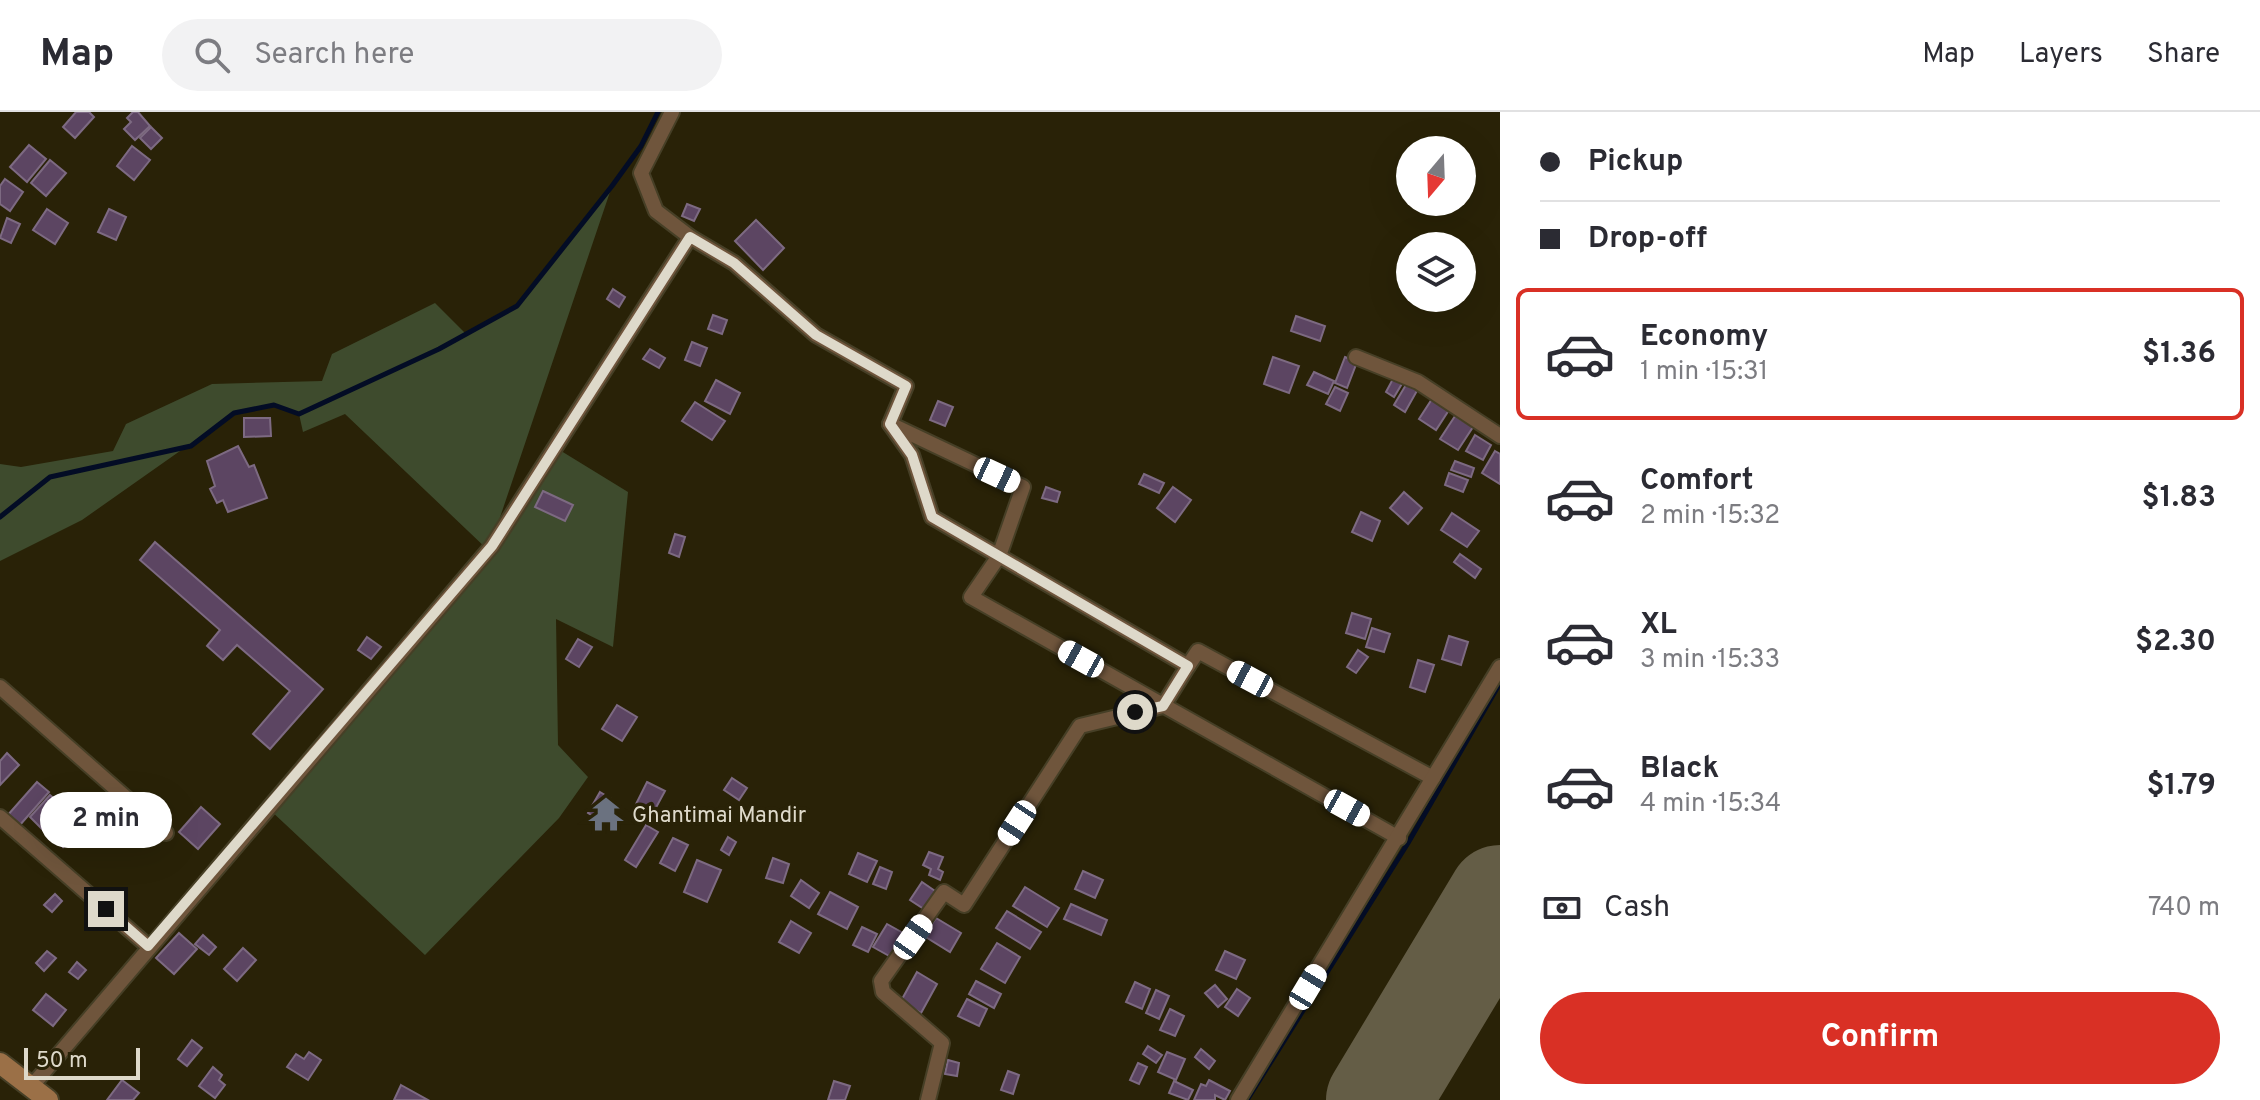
<!DOCTYPE html>
<meta charset="utf-8">
<style>
body{margin:0;font-family:Overpass,sans-serif;background:#f2f2f3;color:#2b2b33;height:100vh;display:flex;flex-direction:column;font-size:30px;white-space:nowrap}
*{box-sizing:border-box;margin:0}
p{font-size:26px;color:#7c7c81}
.icon{flex:none;width:44px;height:44px;fill:none;stroke:currentColor;stroke-width:2;stroke-linecap:round;stroke-linejoin:round}
.map{position:relative;flex:1;overflow:hidden}
.side{display:flex;flex-direction:column;background:#fff;width:760px}
.side>*{flex:none}
.guide{display:grid;align-content:center;height:176px;padding:0 40px;background:#fff}
.needle{width:52px;rotate:199deg}
.tools{position:absolute;left:1396px;top:24px;display:grid;gap:16px}
.tools a{display:grid;place-items:center;width:80px;height:80px;border-radius:50%;background:#fff;box-shadow:0 8px 32px #0002;font-size:40px}
.scale{position:absolute;left:24px;bottom:20px;width:116px;box-sizing:border-box;padding-left:8px;border:4px solid #ded9ca;border-top:0;font-size:22px;line-height:28px;white-space:nowrap;color:#ded9ca;-webkit-text-stroke:6px #292207;paint-order:stroke}
.end{position:absolute;width:36px;height:36px;margin:-18px;border:10px solid #ded9ca;background:#111;box-shadow:0 0 0 4px #111}
.from{border-radius:50%}
.bubble{position:absolute;height:56px;border-radius:28px;background:#fff;box-shadow:0 8px 32px #0002;font-size:26px;font-weight:700;line-height:56px;text-align:center}
.car{position:absolute;width:24px;height:48px;margin:-24px -12px;border-radius:10px;box-shadow:0 0 6px 2px #0007;background:linear-gradient(#fff 24%,#345 0 40%,#fff 0 76%,#345 0 86%,#fff 0)}
.guide b{display:flex;align-items:center;gap:28px;height:76px;font-size:30px}
.guide b+b{border-top:2px solid #e1e1e2}
.guide i{width:20px;height:20px;background:#2b2b33}
ul{padding:0;list-style:none}
li{display:flex;align-items:center;gap:24px;height:132px;margin:0 16px 12px;padding:0 24px;border:4px solid transparent;border-radius:12px}
li div{flex:1}
li b{display:block;font-size:30px}
li em{font-style:normal;font-weight:700}
li.selected{border-color:#d93025}
li>.icon{width:72px;height:72px;stroke-width:1.5}
.pay{display:flex;align-items:center;gap:20px;height:88px;padding:0 40px;font-size:30px}
.pay p{margin-inline-start:auto}
.cta{display:flex;gap:16px;margin-top:auto;padding:16px 40px}
.cta a{flex:1;height:92px;border-radius:48px;background:#d93025;color:#fff;font-size:32px;font-weight:700;line-height:92px;text-align:center}
header{display:flex;align-items:center;gap:48px;box-sizing:border-box;height:112px;padding:0 40px;background:#fff;border-bottom:2px solid #e1e1e2}
header strong{font-size:38px}
nav{display:flex;gap:44px;margin-inline-start:auto;font-size:28px}
.search{width:560px;height:72px;background:#f2f2f3;display:flex;align-items:center;gap:20px;box-sizing:border-box;padding:0 28px;border-radius:44px;color:#7c7c81;font-size:30px}
main{display:flex;flex:1;min-height:0}
.map>svg:first-child{display:block}
.green{fill:#3e4b2d}
.lines{fill:none;stroke-linecap:round;stroke-linejoin:round}
.stream{stroke:#030c25;stroke-width:5}
.runway{stroke:#645d46;stroke-width:104}
.building{fill:#5c4562;stroke:#7d6a82;stroke-width:2}
.street-casing{stroke:#463f26;stroke-width:18}
.secondary-casing{stroke:#463f26;stroke-width:24}
.street{stroke:#6f553c;stroke-width:14}
.secondary{stroke:#9b7047;stroke-width:20}
.route{stroke:#ded9ca;stroke-width:10}
.labels{text-anchor:middle;stroke-width:7;stroke-linejoin:round;paint-order:stroke}
.poi-label{font-size:22px;fill:#ded9ca;stroke:#292207;text-anchor:start}
</style>
<header>
<strong>Map</strong>
<div class="search"><svg class="icon" aria-label="search" viewBox="0 0 24 24"><circle cx="10" cy="10" r="6"/><path d="M15 15l6 6"/></svg>Search here</div>
<nav><a>Map</a><a>Layers</a><a>Share</a></nav>
</header>
<main>
<div class="map">
<svg width="1500" height="988" viewBox="0 0 1500 988">
<rect width="100%" height="100%" fill="#292207"/>
<path class="green" d="M612,74L490,435L553,334L628,380L613,535L556,507L558,633L588,665L559,706L425,843L269,697L488,438L345,302L303,320L299,302L274,293L234,301L82,408L0,449V352L21,355L113,339L126,312L212,272L322,269L332,242L435,191L466,222L517,194Z"/>
<g class="lines">
<g class="stream">
<path d="M0,405L50,365L191,334L234,301L274,293L299,302L439,237L517,194L612,74L641,34L658,0"/>
<path d="M1247,988L1408,731L1500,571"/>
</g>
<path class="runway" d="M1378,988L1500,785"/>
</g>
<g class="building">
<path d="M76,0H89L94,5L75,26L63,15Z"/>
<path d="M133,0H138L150,14L135,28L124,17L131,10L127,6Z"/>
<path d="M151,15L162,26L151,37L140,26Z"/>
<path d="M29,33L46,47L27,70L10,55Z"/>
<path d="M132,34L150,48L134,68L117,54Z"/>
<path d="M50,48L66,61L46,84L31,71Z"/>
<path d="M5,67L23,80L10,99L0,92V74Z"/>
<path d="M687,92L700,97L694,109L682,104Z"/>
<path d="M47,97L68,111L55,132L33,118Z"/>
<path d="M109,97L126,105L116,128L98,120Z"/>
<path d="M7,106L20,112L11,131L0,126Z"/>
<path d="M756,108L784,136L763,158L735,129Z"/>
<path d="M613,177L625,185L619,195L607,187Z"/>
<path d="M713,203L727,208L722,222L708,217Z"/>
<path d="M1296,204L1325,214L1320,229L1291,219Z"/>
<path d="M692,230L707,236L700,254L685,248Z"/>
<path d="M650,237L665,246L659,256L643,247Z"/>
<path d="M1273,245L1299,254L1289,281L1264,272Z"/>
<path d="M1345,245L1357,250L1347,276L1335,271Z"/>
<path d="M1314,260L1334,269L1328,282L1307,273Z"/>
<path d="M1394,265L1403,270L1394,285L1386,280Z"/>
<path d="M716,268L740,281L730,302L705,289Z"/>
<path d="M1407,271L1418,277L1405,300L1394,293Z"/>
<path d="M1335,275L1348,281L1340,299L1326,292Z"/>
<path d="M1432,287L1449,298L1436,318L1419,307Z"/>
<path d="M938,289L953,295L945,314L930,308Z"/>
<path d="M695,290L725,309L712,328L682,309Z"/>
<path d="M1455,304L1473,315L1458,338L1440,327Z"/>
<path d="M244,306H270L271,324L244,325Z"/>
<path d="M1475,323L1491,333L1483,348L1466,339Z"/>
<path d="M238,334L249,355L254,353L267,386L228,400L223,388L217,391L210,377L215,374L207,349Z"/>
<path d="M1495,339L1500,342V372L1482,361Z"/>
<path d="M1455,349L1474,356L1471,365L1451,358Z"/>
<path d="M1449,361L1468,368L1463,380L1445,373Z"/>
<path d="M1144,362L1164,371L1159,381L1139,372Z"/>
<path d="M1046,375L1060,380L1057,390L1042,386Z"/>
<path d="M1173,375L1191,388L1175,410L1157,396Z"/>
<path d="M543,379L573,393L565,409L535,395Z"/>
<path d="M1404,380L1422,396L1408,412L1390,396Z"/>
<path d="M1361,400L1380,409L1372,429L1352,420Z"/>
<path d="M1452,401L1479,419L1467,435L1441,418Z"/>
<path d="M675,422L685,425L679,445L669,441Z"/>
<path d="M155,430L323,577L270,637L253,622L290,579L237,533L223,548L207,534L220,518L140,448Z"/>
<path d="M1460,442L1481,457L1475,466L1454,450Z"/>
<path d="M1352,501L1371,507L1365,527L1346,521Z"/>
<path d="M1372,516L1390,522L1384,540L1366,535Z"/>
<path d="M1449,524L1468,530L1461,553L1442,547Z"/>
<path d="M367,525L381,535L371,547L358,538Z"/>
<path d="M578,527L592,535L579,555L566,547Z"/>
<path d="M1358,538L1368,545L1356,561L1347,555Z"/>
<path d="M1418,548L1434,553L1425,580L1410,575Z"/>
<path d="M617,593L637,605L622,629L602,617Z"/>
<path d="M7,641L19,653L0,673V649Z"/>
<path d="M732,666L747,676L739,688L724,678Z"/>
<path d="M37,670L49,680L19,714L7,704Z"/>
<path d="M647,670L665,679L652,703L635,694Z"/>
<path d="M600,680L610,686L598,707L588,701Z"/>
<path d="M50,683L65,696L44,719L30,705Z"/>
<path d="M122,692L139,706L125,722L108,708Z"/>
<path d="M201,695L220,712L198,737L179,720Z"/>
<path d="M67,697L83,711L63,735L46,720Z"/>
<path d="M646,713L658,720L636,755L625,748Z"/>
<path d="M728,725L736,730L729,743L721,738Z"/>
<path d="M673,726L688,733L675,759L660,751Z"/>
<path d="M929,740L943,745L938,757L943,760L940,768L929,763L931,757L923,753Z"/>
<path d="M858,741L877,749L867,770L849,762Z"/>
<path d="M773,746L789,752L783,771L766,766Z"/>
<path d="M697,748L721,758L707,790L684,780Z"/>
<path d="M880,755L892,760L886,777L873,772Z"/>
<path d="M1083,759L1103,768L1095,786L1075,777Z"/>
<path d="M801,768L819,781L809,796L791,784Z"/>
<path d="M922,770L938,781L927,799L910,788Z"/>
<path d="M1025,775L1059,796L1047,815L1013,794Z"/>
<path d="M830,780L858,795L847,817L818,802Z"/>
<path d="M55,782L62,789L52,800L44,793Z"/>
<path d="M1071,792L1107,808L1101,823L1064,807Z"/>
<path d="M1007,799L1041,820L1030,837L996,816Z"/>
<path d="M936,806L961,821L950,840L924,824Z"/>
<path d="M791,809L811,821L799,841L779,830Z"/>
<path d="M887,812L905,822L891,845L873,835Z"/>
<path d="M862,815L877,822L868,840L853,833Z"/>
<path d="M179,821L197,837L174,862L156,846Z"/>
<path d="M203,823L216,835L209,843L195,832Z"/>
<path d="M997,831L1020,845L1005,871L981,857Z"/>
<path d="M243,836L256,848L237,869L224,857Z"/>
<path d="M47,839L56,846L44,859L36,851Z"/>
<path d="M1225,839L1245,848L1236,867L1216,858Z"/>
<path d="M77,850L86,858L78,867L69,860Z"/>
<path d="M917,860L937,872L921,901L901,889Z"/>
<path d="M976,869L1001,882L994,896L969,882Z"/>
<path d="M1135,870L1150,877L1142,897L1126,890Z"/>
<path d="M1215,873L1227,887L1218,895L1205,881Z"/>
<path d="M1237,877L1250,886L1238,904L1225,895Z"/>
<path d="M1156,878L1169,884L1159,907L1146,901Z"/>
<path d="M46,882L66,898L53,914L33,898Z"/>
<path d="M967,887L987,897L979,914L958,904Z"/>
<path d="M1170,897L1184,904L1175,924L1160,918Z"/>
<path d="M192,928L202,936L187,954L178,947Z"/>
<path d="M1148,934L1162,943L1156,951L1143,942Z"/>
<path d="M1201,937L1215,949L1209,957L1195,945Z"/>
<path d="M309,940L321,948L308,968L287,955L296,942L304,947Z"/>
<path d="M1167,940L1185,947L1176,968L1158,960Z"/>
<path d="M948,948L959,951L957,964L945,962Z"/>
<path d="M1138,951L1147,955L1139,972L1130,968Z"/>
<path d="M213,955L222,963L219,968L225,973L215,986L199,974Z"/>
<path d="M1008,959L1019,963L1013,982L1001,978Z"/>
<path d="M122,968L139,981L133,988H107Z"/>
<path d="M1209,968L1230,979L1225,988L1215,983V988H1194L1201,972L1206,974Z"/>
<path d="M834,969L850,974L845,988H828Z"/>
<path d="M1174,969L1193,978L1188,988L1169,981Z"/>
<path d="M401,973L428,988H394Z"/>
</g>
<g class="lines">
<g class="street-casing">
<g id="street">
<path d="M672,0L641,61L656,99L690,125"/>
<path d="M1356,245L1418,270L1500,324"/>
<path d="M1188,554L1198,539L1433,666"/>
<path d="M0,575L166,721"/>
<path d="M0,705L148,834"/>
<path d="M31,975L492,434L690,125L734,151L816,223L906,274L890,312"/>
<path d="M928,988L942,931L883,880L881,869L944,780L964,793L1080,614L1163,594L1188,554L999,444L1023,375L890,312L912,343L932,405L999,444L971,485L1399,726"/>
<path d="M1238,988L1500,555"/>
</g>
</g>
<g class="secondary-casing">
<path id="secondary" d="M0,951L48,988"/>
</g>
<use href="#street" class="street"/>
<use href="#secondary" class="secondary"/>
</g>
<g class="lines">
<path class="route" d="M106,797L148,834L492,434L690,125L734,151L816,223L906,274L890,312L912,343L932,405L1188,554L1163,594L1135,600"/>
</g>
<defs>
<g id="temple-bare" transform="scale(2.76)"><path d="M0-6L5-2H3V0L6.5 2.5H4V6H1.5V3h-3V6H-4V2.5H-6.5L-3 0V-2H-5Z" fill="#6b7280" stroke="#292207" stroke-width="2.5" paint-order="stroke"/></g>
</defs>
<g fill-rule="evenodd">
<use href="#temple-bare" x="606" y="702"/>
</g>
<g class="labels">
<g class="poi-label">
<text x="632" y="710">Ghantimai Mandir</text>
</g>
</g>
</svg>
<div class="tools">
<a><svg class="needle" viewBox="-14 -14 28 28"><path d="M0-13l5 13h-10z" fill="#e53935"/><path d="M0 13l5-13h-10z" fill="#7c7c81"/></svg></a>
<a><svg class="icon" aria-label="layers" viewBox="0 0 24 24"><path d="M12 4l9 5-9 5-9-5zM3 14l9 5 9-5"/></svg></a>
</div>
<div class="scale">50 m</div>
<i class="end from" style="left:1135px;top:600px"></i>
<i class="end" style="left:106px;top:797px"></i>
<div class="bubble" style="left:40px;top:680px;width:132px">2 min</div>
<i class="car" style="left:997px;top:363px;rotate:115deg"></i>
<i class="car" style="left:1081px;top:547px;rotate:299deg"></i>
<i class="car" style="left:1250px;top:567px;rotate:298deg"></i>
<i class="car" style="left:1347px;top:696px;rotate:119deg"></i>
<i class="car" style="left:1017px;top:711px;rotate:213deg"></i>
<i class="car" style="left:913px;top:825px;rotate:35deg"></i>
<i class="car" style="left:1308px;top:875px;rotate:31deg"></i>
</div>
<section class="side">
<div class="guide">
<b><i class="from"></i>Pickup</b>
<b><i></i>Drop-off</b>
</div>
<ul>
<li class="selected"><svg class="icon" aria-label="car" viewBox="0 0 24 24"><path d="M5 17H2v-5l4-1 3-4h7l3 4 3 1v5h-3M9 17h6M6 11h13"/><circle cx="7" cy="17" r="2"/><circle cx="17" cy="17" r="2"/></svg><div><b>Economy</b><p>1 min · 15:31</p></div><em>$1.36</em></li>
<li><svg class="icon" aria-label="car" viewBox="0 0 24 24"><path d="M5 17H2v-5l4-1 3-4h7l3 4 3 1v5h-3M9 17h6M6 11h13"/><circle cx="7" cy="17" r="2"/><circle cx="17" cy="17" r="2"/></svg><div><b>Comfort</b><p>2 min · 15:32</p></div><em>$1.83</em></li>
<li><svg class="icon" aria-label="car" viewBox="0 0 24 24"><path d="M5 17H2v-5l4-1 3-4h7l3 4 3 1v5h-3M9 17h6M6 11h13"/><circle cx="7" cy="17" r="2"/><circle cx="17" cy="17" r="2"/></svg><div><b>XL</b><p>3 min · 15:33</p></div><em>$2.30</em></li>
<li><svg class="icon" aria-label="car" viewBox="0 0 24 24"><path d="M5 17H2v-5l4-1 3-4h7l3 4 3 1v5h-3M9 17h6M6 11h13"/><circle cx="7" cy="17" r="2"/><circle cx="17" cy="17" r="2"/></svg><div><b>Black</b><p>4 min · 15:34</p></div><em>$1.79</em></li>
</ul>
<div class="pay"><svg class="icon" aria-label="cash" viewBox="0 0 24 24"><path d="M3 7h18v10H3z"/><circle cx="12" cy="12" r="2"/></svg>Cash<p>740 m</p></div>
<div class="cta"><a>Confirm</a></div>
</section>
</main>
